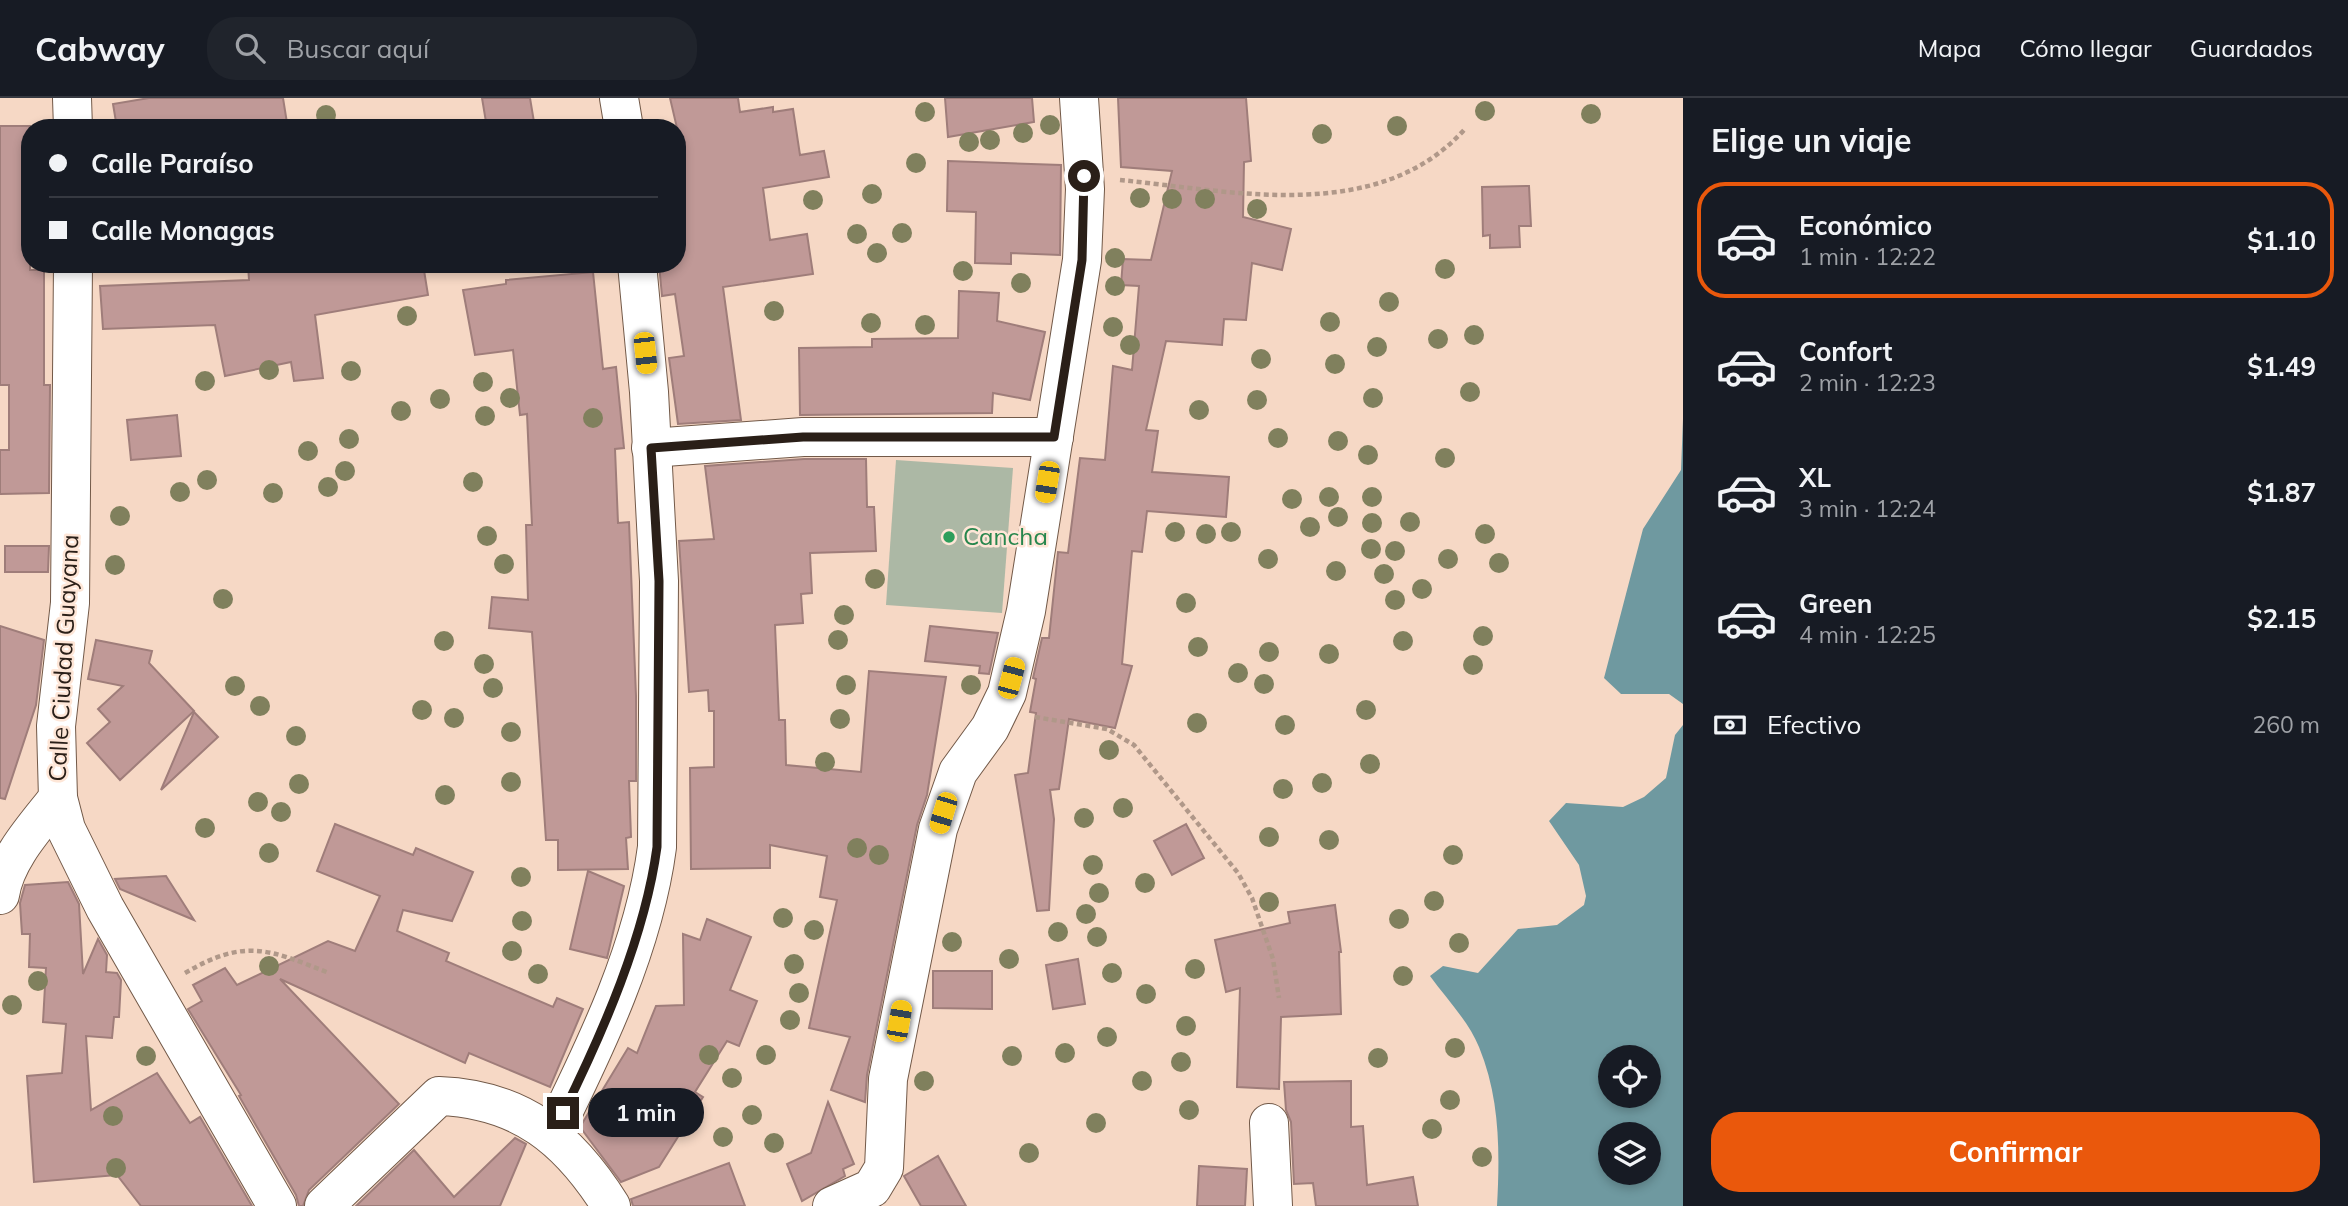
<!DOCTYPE html>
<html lang="es">
<meta charset="utf-8">
<style>
body{margin:0;font-family:Mulish,sans-serif;background:#20242c;color:#f1f3f6;height:100vh;display:flex;flex-direction:column;font-size:26px;white-space:nowrap}
*{box-sizing:border-box;margin:0}
p{font-size:23px;color:#9ea1a6}
.icon{flex:none;width:38px;height:38px;fill:none;stroke:currentColor;stroke-width:2;stroke-linecap:round;stroke-linejoin:round}
.map{position:relative;flex:1;overflow:hidden}
.sheet{display:flex;flex-direction:column;background:#171b24;width:665px}
.sheet>*{flex:none}
.top-card{position:absolute;left:21px;top:21px;width:665px;height:154px;border-radius:28px;box-shadow:0 4px 10px #0003;display:grid;align-content:center;height:154px;padding:0 28px;background:#171b24}
.tools{position:absolute;left:1598px;top:947px;display:grid;gap:14px}
.tools a{display:grid;place-items:center;width:63px;height:63px;border-radius:50%;background:#171b24;box-shadow:0 4px 10px #0003;font-size:35px}
.end{position:absolute;width:32px;height:32px;margin:-16px;border:9px solid #2a1f18;background:#fff;box-shadow:0 0 0 4px #fff}
.from{border-radius:50%}
.bubble{position:absolute;height:49px;border-radius:24px;background:#171b24;box-shadow:0 4px 10px #0003;font-size:23px;font-weight:700;line-height:49px;text-align:center}
.car{position:absolute;width:21px;height:42px;margin:-21px -10px;border-radius:9px;box-shadow:0 0 5px 2px #0007;background:linear-gradient(#f5c518 24%,#345 0 40%,#f5c518 0 76%,#345 0 86%,#f5c518 0)}
.top-card b{display:flex;align-items:center;gap:24px;height:66px;font-size:26px}
.top-card b+b{border-top:2px solid #363941}
.top-card i{width:18px;height:18px;background:#f1f3f6}
ul{padding:0;list-style:none}
li{display:flex;align-items:center;gap:21px;height:116px;margin:0 14px 10px;padding:0 14px;border:4px solid transparent;border-radius:28px}
li div{flex:1}
li b{display:block;font-size:26px}
li em{font-style:normal;font-weight:700}
li.current{border-color:#ea580c}
li>.icon{width:63px;height:63px;stroke-width:1.5}
h2{padding:0 28px;font-size:32px;line-height:84px}
.pay{display:flex;align-items:center;gap:18px;height:77px;padding:0 28px;font-size:26px}
.pay p{margin-inline-start:auto}
.cta{display:flex;gap:14px;margin-top:auto;padding:14px 28px}
.cta a{flex:1;height:80px;border-radius:28px;background:#ea580c;color:#fff;font-size:28px;font-weight:700;line-height:80px;text-align:center}
header{display:flex;align-items:center;gap:42px;box-sizing:border-box;height:98px;padding:0 35px;background:#171b24;border-bottom:2px solid #363941}
header strong{font-size:33px}
nav{display:flex;gap:38px;margin-inline-start:auto;font-size:24px}
.search{width:490px;height:63px;background:#20242c;display:flex;align-items:center;gap:18px;box-sizing:border-box;padding:0 24px;border-radius:28px;color:#9ea1a6;font-size:26px}
main{display:flex;flex:1;min-height:0}
.map>svg:first-child{display:block}
.green{fill:#acb8a5}
.water{fill:#6f99a0;fill-rule:evenodd}
.building{fill:#c09997;stroke:#9f7d7a;stroke-width:2}
.lines{fill:none;stroke-linecap:round;stroke-linejoin:round}
.street-casing{stroke:#725948;stroke-width:40}
.path{stroke:#b09889;stroke-width:4.5;stroke-dasharray:5 3.5;stroke-linecap:butt}
.street{stroke:#fff;stroke-width:38}
.tree{fill:#80805d}
.route{stroke:#2a1f18;stroke-width:9}
.leisure-dot{fill:#2e9e5b;stroke:#fee6d7;stroke-width:2.5}
.labels{text-anchor:middle;stroke-width:5;stroke-linejoin:round;paint-order:stroke}
.leisure-label{font-size:24px;fill:#27864d;stroke:#fee6d7;text-anchor:start}
.street-label{font-size:24px;fill:#2a1f18;stroke:#fee6d7}
</style>
<header>
<strong>Cabway</strong>
<div class="search"><svg class="icon" aria-label="search" viewBox="0 0 24 24"><circle cx="10" cy="10" r="6"/><path d="M15 15l6 6"/></svg>Buscar aquí</div>
<nav><a>Mapa</a><a>Cómo llegar</a><a>Guardados</a></nav>
</header>
<main>
<div class="map">
<svg width="1683" height="1108" viewBox="0 0 1683 1108">
<rect width="100%" height="100%" fill="#f6d8c5"/>
<path class="green" d="M896,362L1013,370L1002,515L886,507Z"/>
<g class="water">
<path d="M1683,321V606L1669,596H1621L1604,580L1643,431L1681,372Z"/>
<path d="M1683,627V1108H1497C1500,1054 1500,1000 1479,949C1469,924 1446,900 1430,878L1443,868L1478,875L1518,831L1557,827L1584,807L1586,798L1579,767L1549,723L1566,705L1623,709L1644,699L1666,680L1675,637ZM1610,959H1648V998H1610ZM1610,1036H1648V1074H1610Z"/>
</g>
<g class="building">
<path d="M149,0H283L287,25L259,30H117L113,6Z"/>
<path d="M482,0H530L535,30H487Z"/>
<path d="M670,0H738L740,14L773,9V14L793,11L800,57L824,53L829,79L763,90L770,142L807,136L813,176L723,189L741,322L678,326L669,260L684,258L675,196L662,198L659,166H677V30Z"/>
<path d="M945,0H1032L1034,24L948,39Z"/>
<path d="M1118,0H1246L1251,63L1244,64L1243,119L1291,131L1282,172L1252,165L1246,222L1224,221L1222,247L1166,243L1146,332L1158,333L1152,374L1229,379L1226,419L1147,413L1142,454L1132,453L1122,566L1132,568L1115,630L1069,621L1059,691L1050,692L1054,721L1049,812L1037,813L1015,677L1028,675L1036,615L1030,614L1036,581L1033,580L1042,540H1049L1058,454L1068,455L1080,360L1105,362L1113,268L1132,272L1139,188L1121,187L1123,161L1151,162L1172,73L1121,69Z"/>
<path d="M0,28H30V172H44V287H50L49,395L0,396V352H9V287H0Z"/>
<path d="M948,63L1061,67L1060,157L1011,155V166L975,165L976,114L947,113Z"/>
<path d="M1529,88L1531,128H1519L1520,149L1490,150V137L1483,138L1482,89Z"/>
<path d="M248,166H423L428,197L315,217L323,280L294,283L291,264L225,278L215,227L103,231L100,188L249,182Z"/>
<path d="M593,174L603,271L616,269L624,350L615,351L618,425L629,424L636,598V683H629L631,739L626,740L628,771L558,772V742H546L532,534L489,530L492,499L528,502L526,427H532L527,316L520,317L513,252L475,257L463,192L506,186V182Z"/>
<path d="M959,193L999,195L997,223L1045,234L1030,302L993,295L992,315L800,317L799,250L872,249V241L958,240Z"/>
<path d="M177,317L181,358L131,362L127,322Z"/>
<path d="M804,361H866L867,409H874L876,453L810,455L812,495L801,496L803,525L775,527L779,622H785L786,667L861,674L869,573L946,579L927,697L917,727L867,977L865,1004L831,992L850,939L809,930L837,802L820,799L827,758L770,747V770L691,771L690,670L714,669V613H709L708,592L689,594L679,443L714,441L705,368Z"/>
<path d="M5,448H49L48,474H5Z"/>
<path d="M0,528L44,542L36,607L5,701L0,700Z"/>
<path d="M930,528L998,535L989,576L979,575L980,568L925,563Z"/>
<path d="M96,542L152,553L149,565L194,613L120,682L87,645L110,624L98,611L123,588L88,581Z"/>
<path d="M194,614L218,639L161,692Z"/>
<path d="M335,726L413,757L416,750L473,774L452,823L403,812L397,833L449,855L446,863L553,909L557,900L583,911L550,989L469,955L465,965L280,881L399,1006L309,1092L303,1108H299L296,1097L239,998L241,997L188,911L202,903L193,887L225,870L237,887L328,843L355,853L380,798L317,773Z"/>
<path d="M1186,726L1204,760L1172,777L1154,743Z"/>
<path d="M588,773L624,788L607,860L570,851Z"/>
<path d="M166,778L194,822L120,791L115,781Z"/>
<path d="M68,784L79,806L83,876L98,841L107,857L106,874L117,875L121,882L119,919H114L112,940L86,938L91,1012L157,975L190,1025L200,1019L252,1108H141L117,1077L34,1084L27,978L62,975L66,926L43,924L46,870L29,869L30,836H22L20,805L25,787Z"/>
<path d="M1335,807L1341,854H1339L1341,916L1281,919L1279,991L1237,989L1240,890L1226,894L1215,842L1290,825L1288,814Z"/>
<path d="M707,821L751,839L730,892L757,903L739,948L727,943L695,994L703,999L659,1069L621,1084L580,1029L628,950L637,955L656,908L684,907L683,836L700,842Z"/>
<path d="M1078,861L1085,906L1053,911L1046,867Z"/>
<path d="M933,873H992V911L933,910Z"/>
<path d="M1351,983V1029L1363,1028L1367,1087L1413,1079L1418,1108H1316L1313,1085L1294,1086L1291,1024L1286,1012L1284,984Z"/>
<path d="M828,1004L854,1066L843,1071L845,1078L802,1103L787,1066L811,1055Z"/>
<path d="M515,1040L526,1046L500,1108H356L414,1052L454,1099Z"/>
<path d="M938,1058L966,1108H921L904,1078Z"/>
<path d="M729,1065L745,1108H633L631,1101Z"/>
<path d="M1199,1068L1247,1071L1245,1108H1197Z"/>
</g>
<g class="lines">
<g class="street-casing">
<g id="street">
<path d="M72,0L73,30"/>
<path d="M619,0L624,30"/>
<path d="M73,166L70,505L56,628L58,700L66,731L105,810L277,1108"/>
<path d="M651,350L803,339H1054"/>
<path d="M0,797C5,761 36,728 58,700"/>
<path d="M1269,1025L1273,1108"/>
<path d="M552,1037C596,948 644,849 657,749L659,483L649,294L637,166"/>
<path d="M324,1108L439,998C521,1001 569,1041 611,1108"/>
<path d="M832,1108L872,1090L884,1070L888,981L938,731L958,674L990,630L1007,595L1026,513L1082,162L1085,91L1079,0"/>
</g>
</g>
<g class="path">
<path d="M1120,82C1232,93 1378,127 1464,32"/>
<path d="M1035,619L1107,631L1134,647L1238,775L1252,800L1273,861L1279,900"/>
<path d="M185,875C245,840 268,851 329,875"/>
</g>
<use href="#street" class="street"/>
</g>
<g class="tree">
<circle cx="1485" cy="13" r="10"/>
<circle cx="925" cy="14" r="10"/>
<circle cx="1591" cy="16" r="10"/>
<circle cx="326" cy="17" r="10"/>
<circle cx="1050" cy="27" r="10"/>
<circle cx="1397" cy="28" r="10"/>
<circle cx="1023" cy="35" r="10"/>
<circle cx="1322" cy="36" r="10"/>
<circle cx="990" cy="42" r="10"/>
<circle cx="969" cy="44" r="10"/>
<circle cx="916" cy="65" r="10"/>
<circle cx="872" cy="96" r="10"/>
<circle cx="1140" cy="100" r="10"/>
<circle cx="1172" cy="101" r="10"/>
<circle cx="1205" cy="101" r="10"/>
<circle cx="813" cy="102" r="10"/>
<circle cx="1257" cy="111" r="10"/>
<circle cx="902" cy="135" r="10"/>
<circle cx="857" cy="136" r="10"/>
<circle cx="877" cy="155" r="10"/>
<circle cx="1115" cy="160" r="10"/>
<circle cx="1445" cy="171" r="10"/>
<circle cx="963" cy="173" r="10"/>
<circle cx="1021" cy="185" r="10"/>
<circle cx="1115" cy="188" r="10"/>
<circle cx="1389" cy="204" r="10"/>
<circle cx="774" cy="213" r="10"/>
<circle cx="407" cy="218" r="10"/>
<circle cx="1330" cy="224" r="10"/>
<circle cx="871" cy="225" r="10"/>
<circle cx="925" cy="227" r="10"/>
<circle cx="1113" cy="229" r="10"/>
<circle cx="1474" cy="237" r="10"/>
<circle cx="1438" cy="241" r="10"/>
<circle cx="1130" cy="247" r="10"/>
<circle cx="1377" cy="249" r="10"/>
<circle cx="1261" cy="261" r="10"/>
<circle cx="1335" cy="266" r="10"/>
<circle cx="269" cy="272" r="10"/>
<circle cx="351" cy="273" r="10"/>
<circle cx="205" cy="283" r="10"/>
<circle cx="483" cy="284" r="10"/>
<circle cx="1470" cy="294" r="10"/>
<circle cx="510" cy="300" r="10"/>
<circle cx="1373" cy="300" r="10"/>
<circle cx="440" cy="301" r="10"/>
<circle cx="1257" cy="302" r="10"/>
<circle cx="1199" cy="312" r="10"/>
<circle cx="401" cy="313" r="10"/>
<circle cx="485" cy="318" r="10"/>
<circle cx="593" cy="320" r="10"/>
<circle cx="1278" cy="340" r="10"/>
<circle cx="349" cy="341" r="10"/>
<circle cx="1338" cy="343" r="10"/>
<circle cx="308" cy="353" r="10"/>
<circle cx="1368" cy="357" r="10"/>
<circle cx="1445" cy="360" r="10"/>
<circle cx="345" cy="373" r="10"/>
<circle cx="207" cy="382" r="10"/>
<circle cx="473" cy="384" r="10"/>
<circle cx="328" cy="389" r="10"/>
<circle cx="180" cy="394" r="10"/>
<circle cx="273" cy="395" r="10"/>
<circle cx="1329" cy="399" r="10"/>
<circle cx="1372" cy="399" r="10"/>
<circle cx="1292" cy="401" r="10"/>
<circle cx="120" cy="418" r="10"/>
<circle cx="1338" cy="419" r="10"/>
<circle cx="1410" cy="424" r="10"/>
<circle cx="1372" cy="425" r="10"/>
<circle cx="1310" cy="429" r="10"/>
<circle cx="1175" cy="434" r="10"/>
<circle cx="1231" cy="434" r="10"/>
<circle cx="1206" cy="436" r="10"/>
<circle cx="1485" cy="436" r="10"/>
<circle cx="487" cy="438" r="10"/>
<circle cx="1371" cy="451" r="10"/>
<circle cx="1395" cy="453" r="10"/>
<circle cx="1268" cy="461" r="10"/>
<circle cx="1448" cy="461" r="10"/>
<circle cx="1499" cy="465" r="10"/>
<circle cx="504" cy="466" r="10"/>
<circle cx="115" cy="467" r="10"/>
<circle cx="1336" cy="473" r="10"/>
<circle cx="1384" cy="476" r="10"/>
<circle cx="875" cy="481" r="10"/>
<circle cx="1422" cy="491" r="10"/>
<circle cx="223" cy="501" r="10"/>
<circle cx="1395" cy="502" r="10"/>
<circle cx="1186" cy="505" r="10"/>
<circle cx="844" cy="517" r="10"/>
<circle cx="1483" cy="538" r="10"/>
<circle cx="838" cy="542" r="10"/>
<circle cx="444" cy="543" r="10"/>
<circle cx="1403" cy="543" r="10"/>
<circle cx="1198" cy="549" r="10"/>
<circle cx="1269" cy="554" r="10"/>
<circle cx="1329" cy="556" r="10"/>
<circle cx="484" cy="566" r="10"/>
<circle cx="1473" cy="567" r="10"/>
<circle cx="1238" cy="575" r="10"/>
<circle cx="1264" cy="586" r="10"/>
<circle cx="846" cy="587" r="10"/>
<circle cx="971" cy="587" r="10"/>
<circle cx="235" cy="588" r="10"/>
<circle cx="493" cy="590" r="10"/>
<circle cx="260" cy="608" r="10"/>
<circle cx="422" cy="612" r="10"/>
<circle cx="1366" cy="612" r="10"/>
<circle cx="454" cy="620" r="10"/>
<circle cx="840" cy="621" r="10"/>
<circle cx="1197" cy="625" r="10"/>
<circle cx="1285" cy="627" r="10"/>
<circle cx="511" cy="634" r="10"/>
<circle cx="296" cy="638" r="10"/>
<circle cx="1109" cy="652" r="10"/>
<circle cx="825" cy="664" r="10"/>
<circle cx="1370" cy="666" r="10"/>
<circle cx="511" cy="684" r="10"/>
<circle cx="1322" cy="685" r="10"/>
<circle cx="299" cy="686" r="10"/>
<circle cx="1283" cy="691" r="10"/>
<circle cx="445" cy="697" r="10"/>
<circle cx="258" cy="704" r="10"/>
<circle cx="1123" cy="710" r="10"/>
<circle cx="281" cy="714" r="10"/>
<circle cx="1084" cy="720" r="10"/>
<circle cx="205" cy="730" r="10"/>
<circle cx="1269" cy="739" r="10"/>
<circle cx="1329" cy="742" r="10"/>
<circle cx="857" cy="750" r="10"/>
<circle cx="269" cy="755" r="10"/>
<circle cx="879" cy="757" r="10"/>
<circle cx="1453" cy="757" r="10"/>
<circle cx="1093" cy="767" r="10"/>
<circle cx="521" cy="779" r="10"/>
<circle cx="1145" cy="785" r="10"/>
<circle cx="1099" cy="795" r="10"/>
<circle cx="1434" cy="803" r="10"/>
<circle cx="1269" cy="804" r="10"/>
<circle cx="1086" cy="816" r="10"/>
<circle cx="783" cy="820" r="10"/>
<circle cx="1399" cy="821" r="10"/>
<circle cx="522" cy="823" r="10"/>
<circle cx="814" cy="832" r="10"/>
<circle cx="1058" cy="834" r="10"/>
<circle cx="1097" cy="839" r="10"/>
<circle cx="952" cy="844" r="10"/>
<circle cx="1459" cy="845" r="10"/>
<circle cx="512" cy="853" r="10"/>
<circle cx="1009" cy="861" r="10"/>
<circle cx="794" cy="866" r="10"/>
<circle cx="269" cy="868" r="10"/>
<circle cx="1195" cy="871" r="10"/>
<circle cx="1112" cy="875" r="10"/>
<circle cx="538" cy="876" r="10"/>
<circle cx="1403" cy="878" r="10"/>
<circle cx="38" cy="883" r="10"/>
<circle cx="799" cy="895" r="10"/>
<circle cx="1146" cy="896" r="10"/>
<circle cx="12" cy="907" r="10"/>
<circle cx="790" cy="922" r="10"/>
<circle cx="1186" cy="928" r="10"/>
<circle cx="1107" cy="939" r="10"/>
<circle cx="1455" cy="950" r="10"/>
<circle cx="1065" cy="955" r="10"/>
<circle cx="709" cy="957" r="10"/>
<circle cx="766" cy="957" r="10"/>
<circle cx="146" cy="958" r="10"/>
<circle cx="1012" cy="958" r="10"/>
<circle cx="1378" cy="960" r="10"/>
<circle cx="1181" cy="964" r="10"/>
<circle cx="732" cy="980" r="10"/>
<circle cx="924" cy="983" r="10"/>
<circle cx="1142" cy="983" r="10"/>
<circle cx="1450" cy="1002" r="10"/>
<circle cx="1189" cy="1012" r="10"/>
<circle cx="752" cy="1017" r="10"/>
<circle cx="113" cy="1018" r="10"/>
<circle cx="1096" cy="1025" r="10"/>
<circle cx="1432" cy="1031" r="10"/>
<circle cx="723" cy="1039" r="10"/>
<circle cx="774" cy="1045" r="10"/>
<circle cx="1029" cy="1055" r="10"/>
<circle cx="1482" cy="1059" r="10"/>
<circle cx="116" cy="1070" r="10"/>
</g>
<g class="lines">
<path class="route" d="M563,1015C603,934 645,838 657,749L659,483L651,350L803,339H1054L1082,162L1084,78"/>
</g>
<circle class="leisure-dot" cx="949" cy="439" r="7"/>
<g class="labels">
<g class="leisure-label">
<text x="963" y="447">Cancha</text>
</g>
<g class="street-label">
<text transform="translate(64 560) rotate(-87)" y="8">Calle Ciudad Guayana</text>
</g>
</g>
</svg>
<div class="tools">
<a><svg class="icon" aria-label="locate" viewBox="0 0 24 24"><circle cx="12" cy="12" r="6"/><path d="M12 2v4M12 18v4M2 12h4M18 12h4"/></svg></a>
<a><svg class="icon" aria-label="layers" viewBox="0 0 24 24"><path d="M12 4l9 5-9 5-9-5zM3 14l9 5 9-5"/></svg></a>
</div>
<i class="end from" style="left:1084px;top:78px"></i>
<i class="end" style="left:563px;top:1015px"></i>
<div class="bubble" style="left:588px;top:990px;width:116px">1 min</div>
<i class="car" style="left:645px;top:255px;rotate:174deg"></i>
<i class="car" style="left:1047px;top:384px;rotate:189deg"></i>
<i class="car" style="left:1011px;top:580px;rotate:15deg"></i>
<i class="car" style="left:943px;top:715px;rotate:197deg"></i>
<i class="car" style="left:899px;top:923px;rotate:10deg"></i>
<div class="top-card">
<b><i class="from"></i>Calle Paraíso</b>
<b><i></i>Calle Monagas</b>
</div>
</div>
<section class="sheet">
<h2>Elige un viaje</h2>
<ul>
<li class="current"><svg class="icon" aria-label="car" viewBox="0 0 24 24"><path d="M5 17H2v-5l4-1 3-4h7l3 4 3 1v5h-3M9 17h6M6 11h13"/><circle cx="7" cy="17" r="2"/><circle cx="17" cy="17" r="2"/></svg><div><b>Económico</b><p>1 min · 12:22</p></div><em>$1.10</em></li>
<li><svg class="icon" aria-label="car" viewBox="0 0 24 24"><path d="M5 17H2v-5l4-1 3-4h7l3 4 3 1v5h-3M9 17h6M6 11h13"/><circle cx="7" cy="17" r="2"/><circle cx="17" cy="17" r="2"/></svg><div><b>Confort</b><p>2 min · 12:23</p></div><em>$1.49</em></li>
<li><svg class="icon" aria-label="car" viewBox="0 0 24 24"><path d="M5 17H2v-5l4-1 3-4h7l3 4 3 1v5h-3M9 17h6M6 11h13"/><circle cx="7" cy="17" r="2"/><circle cx="17" cy="17" r="2"/></svg><div><b>XL</b><p>3 min · 12:24</p></div><em>$1.87</em></li>
<li><svg class="icon" aria-label="car" viewBox="0 0 24 24"><path d="M5 17H2v-5l4-1 3-4h7l3 4 3 1v5h-3M9 17h6M6 11h13"/><circle cx="7" cy="17" r="2"/><circle cx="17" cy="17" r="2"/></svg><div><b>Green</b><p>4 min · 12:25</p></div><em>$2.15</em></li>
</ul>
<div class="pay"><svg class="icon" aria-label="cash" viewBox="0 0 24 24"><path d="M3 7h18v10H3z"/><circle cx="12" cy="12" r="2"/></svg>Efectivo<p>260 m</p></div>
<div class="cta"><a>Confirmar</a></div>
</section>
</main>
